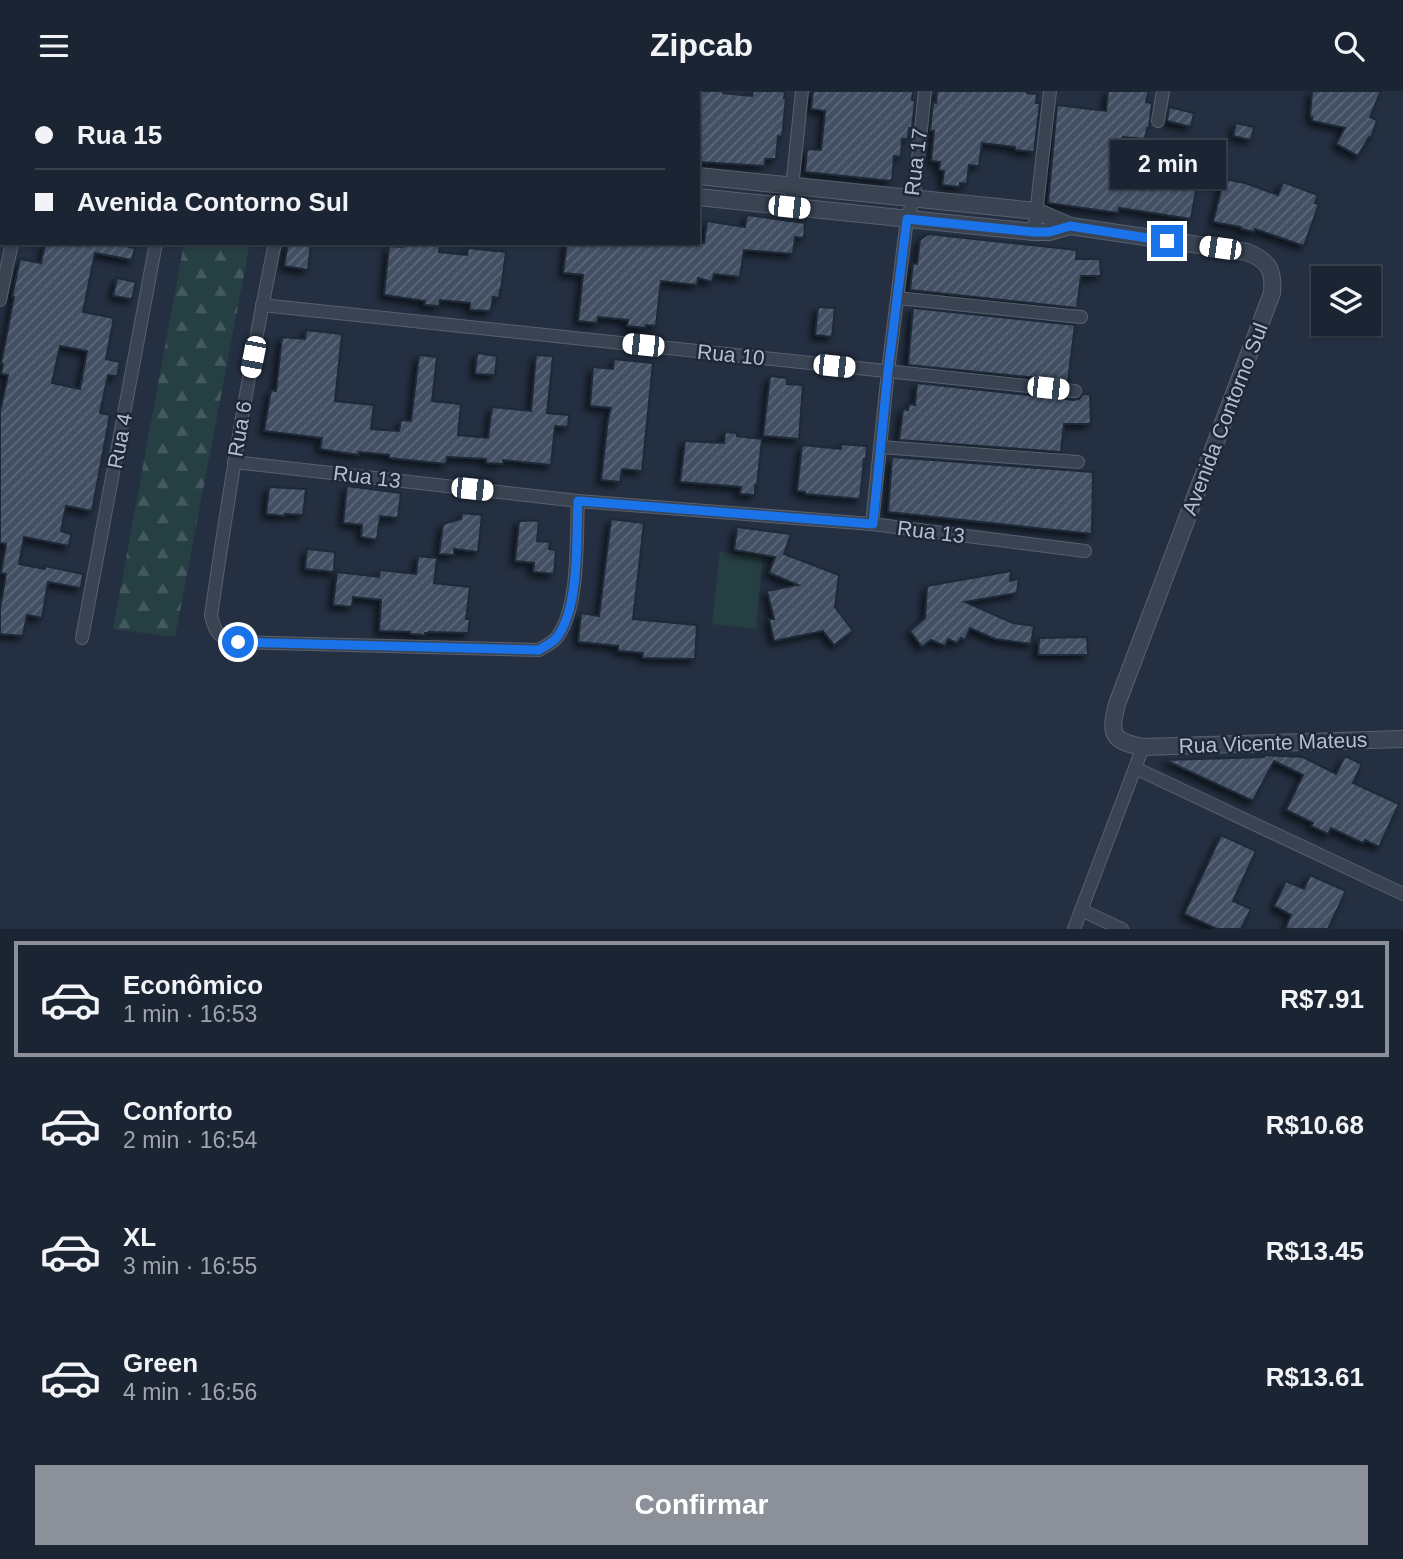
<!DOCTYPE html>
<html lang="pt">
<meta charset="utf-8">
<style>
body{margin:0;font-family:Arial,sans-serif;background:#28303e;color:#f1f3f6;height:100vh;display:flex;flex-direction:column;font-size:26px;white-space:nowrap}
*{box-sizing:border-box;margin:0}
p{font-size:23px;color:#a0a4ac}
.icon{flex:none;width:38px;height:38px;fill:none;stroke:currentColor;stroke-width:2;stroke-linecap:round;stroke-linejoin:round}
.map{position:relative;height:838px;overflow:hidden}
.side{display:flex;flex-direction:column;background:#1b2432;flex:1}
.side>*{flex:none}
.guide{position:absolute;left:0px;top:0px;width:700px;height:154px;box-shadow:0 2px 5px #0004,0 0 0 2px #39414d;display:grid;align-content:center;height:154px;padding:0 35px;background:#1b2432}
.tools{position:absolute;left:1311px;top:175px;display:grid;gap:14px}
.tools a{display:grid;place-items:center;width:70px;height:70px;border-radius:0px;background:#1b2432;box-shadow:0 2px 5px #0004,0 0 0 2px #39414d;font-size:35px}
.end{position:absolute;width:32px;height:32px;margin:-16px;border:9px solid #1a73e8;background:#fff;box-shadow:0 0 0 4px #fff}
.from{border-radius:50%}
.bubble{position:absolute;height:49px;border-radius:0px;background:#1b2432;box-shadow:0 2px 5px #0004,0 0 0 2px #39414d;font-size:23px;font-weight:700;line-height:49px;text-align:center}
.car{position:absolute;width:21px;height:42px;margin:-21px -10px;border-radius:9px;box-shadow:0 0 5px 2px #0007;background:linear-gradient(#fff 24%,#345 0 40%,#fff 0 76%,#345 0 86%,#fff 0)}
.guide b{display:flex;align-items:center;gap:24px;height:66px;font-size:26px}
.guide b+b{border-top:2px solid #39414d}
.guide i{width:18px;height:18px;background:#f1f3f6}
ul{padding:12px 0 0;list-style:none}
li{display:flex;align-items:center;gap:21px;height:116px;margin:0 14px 10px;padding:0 21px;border:4px solid transparent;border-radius:0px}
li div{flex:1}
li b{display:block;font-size:26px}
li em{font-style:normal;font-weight:700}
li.current{border-color:#8c9099}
li>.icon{width:63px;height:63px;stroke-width:1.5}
.cta{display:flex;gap:14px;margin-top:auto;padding:14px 35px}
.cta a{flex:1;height:80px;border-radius:0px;background:#8c9099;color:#fff;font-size:28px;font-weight:700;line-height:80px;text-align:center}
header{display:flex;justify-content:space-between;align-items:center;height:91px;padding:0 35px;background:#1b2432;font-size:32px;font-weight:700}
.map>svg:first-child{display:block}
.forest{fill:url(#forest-firs)}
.pitch{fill:#263f43}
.building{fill:url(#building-hatch);stroke:#1f2939;stroke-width:2;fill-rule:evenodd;filter:url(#shadow)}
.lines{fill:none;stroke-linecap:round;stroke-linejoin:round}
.minor-casing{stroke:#57606f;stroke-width:14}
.tertiary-casing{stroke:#57606f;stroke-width:18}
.minor{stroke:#394352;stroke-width:12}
.tertiary{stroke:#394352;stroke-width:16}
.route{stroke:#1a73e8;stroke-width:9}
.labels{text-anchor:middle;stroke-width:5;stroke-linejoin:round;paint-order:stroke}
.street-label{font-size:21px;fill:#b6becc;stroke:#1d2737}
</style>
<header><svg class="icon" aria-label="menu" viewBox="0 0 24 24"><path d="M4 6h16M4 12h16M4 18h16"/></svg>Zipcab<svg class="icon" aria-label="search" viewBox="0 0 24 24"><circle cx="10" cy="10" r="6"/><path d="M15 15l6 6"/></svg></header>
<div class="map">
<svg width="1403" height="838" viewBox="0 0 1403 838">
<defs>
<pattern id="forest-firs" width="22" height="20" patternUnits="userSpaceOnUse" patternTransform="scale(1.75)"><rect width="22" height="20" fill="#263f43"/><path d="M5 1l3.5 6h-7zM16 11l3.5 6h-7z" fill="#43595d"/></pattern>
<pattern id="building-hatch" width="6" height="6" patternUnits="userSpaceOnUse" patternTransform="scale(1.75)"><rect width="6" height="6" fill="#435064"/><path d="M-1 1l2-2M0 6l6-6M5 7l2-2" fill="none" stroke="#5c6779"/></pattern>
<filter id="shadow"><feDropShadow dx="-4.5" dy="4.5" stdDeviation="3.5" flood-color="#0009"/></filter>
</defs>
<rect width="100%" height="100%" fill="#243042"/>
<path class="forest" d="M184,152H250L175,546L113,538Z"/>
<path class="pitch" d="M720,461L763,465L756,538L712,533Z"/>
<g class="building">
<path d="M698,0H723V2L752,5L753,0H785L784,7H786L782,46L778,45L776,68H765V75L698,71Z"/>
<path d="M813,0H913L912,9L915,10L912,37H909L908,48H902L901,66L894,65L892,90L805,81L807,58L821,59L825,20L811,18Z"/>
<path d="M937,0H1027V2L1037,3L1036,12H1040L1034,61L1015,59V56L982,52L979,75L969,74L967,93L960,92V96L942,94L944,80L939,79L940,71L931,70L934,40H930L933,11L936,12Z"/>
<path d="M1108,0H1149L1146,11L1152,12L1149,37H1147L1145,48L1123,46L1118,85L1147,89L1148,72L1199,82L1191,128L1119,117L1118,122L1048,112L1057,14L1106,20Z"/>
<path d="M1312,0H1381L1370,26L1377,29L1371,47L1369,46L1358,65L1336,53L1345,37L1312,30V26H1310Z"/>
<path d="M1169,16L1194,22L1191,36L1167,30Z"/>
<path d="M1236,32L1254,36L1251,49L1233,45Z"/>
<path d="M1224,88L1245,92L1278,104L1283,91L1318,104L1315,112L1319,113L1304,155L1255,138L1254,141L1241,138V136L1213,131Z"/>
<path d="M747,124L805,132L804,147L795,146L793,163L744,159L740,186L714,183L712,191L698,187L697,194L661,190L656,235L646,234V237L627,235L628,229L598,226L597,232L578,230L583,184L563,182L567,152H704L707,130L745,136Z"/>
<path d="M928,143L1077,159L1076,168H1100L1101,185H1081L1077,217L910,199L913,172L917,173L920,149Z"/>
<path d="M59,152H111L135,157L132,169L95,162L83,221L114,227L106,268L120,271L117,285L108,284L100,322L110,324L92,420L66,415L61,440L71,443L69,455L24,446L19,473L45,478V475L83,483L81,497L48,491L42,527L27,524L23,545L0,543V518L6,483L1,482L6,453L0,452V321L8,284L1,283L3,273H1L14,206H12L20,168L41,172L45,153L58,155ZM60,255L87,260L80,298L52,292Z"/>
<path d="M288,152H311L308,179L284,175Z"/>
<path d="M402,152L440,154L439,161L467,164L468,157L506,161L501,199H500L499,207L493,206L491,220L470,219V212L440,209L439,215L424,214L425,210L384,204L389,155L402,156Z"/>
<path d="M117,187L136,191L132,208L113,205Z"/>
<path d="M818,216L835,217L832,246L815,244Z"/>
<path d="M913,217L1075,234L1068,290L908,274Z"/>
<path d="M306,239L342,243L335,310L374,314L371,338L399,340L401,329L411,330L419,264L437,266L432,310L461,313L458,344L488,347L492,316L531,320L536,264L553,265L547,322L569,324L568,336L555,335L551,374L503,369V373L486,372V368L447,366L446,373L389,367V364L359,361V364L338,361L320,358L322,347L264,340L271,299L276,300L282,246L305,248Z"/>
<path d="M477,262L497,265L495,284L475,283Z"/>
<path d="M614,268L653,272L642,380L622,378L620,391L601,389L608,328L611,317L590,315L593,276L613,278Z"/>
<path d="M770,285L787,287V293L803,294L799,348L763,345Z"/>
<path d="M917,292L1074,309L1079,308L1083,303H1090L1091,333H1064L1061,361L899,349L903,318L908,319L909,313L915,314Z"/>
<path d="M725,341L737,342V345L762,348L757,395L755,394V404L740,403L741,396L680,391L685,350L724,352Z"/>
<path d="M841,353L867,355L866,368H864L860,408L805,403V401L797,400L802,354L841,358Z"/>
<path d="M892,366L1093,381L1092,443L888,421Z"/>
<path d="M347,395L401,402L398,427L380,425L377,449L361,446L362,434L343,432Z"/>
<path d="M269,396L306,398L303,424L285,423L284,425L266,423Z"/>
<path d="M462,422L482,424L478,461L454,458V464L439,463L443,433L461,428Z"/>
<path d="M611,428L644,432L633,528L697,534L695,568L642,567L643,562L618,560V555L578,551L581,522L599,525Z"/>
<path d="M525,429L539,430L537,450L550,451L549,458L556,459L554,483L533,481L534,472L515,470L519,430H525Z"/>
<path d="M737,436L791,443L784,463L839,484L835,516L853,540L834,554L823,540L774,550L769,528H774L767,500L798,494L769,482L775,466L734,459Z"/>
<path d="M307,458L335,461L334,481L305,478Z"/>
<path d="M418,465L437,467L434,492L470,496L466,528H470L468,542L429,541L428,542H425V544L410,543V541L379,540L381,509L353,506L352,516L333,514L337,481L379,486L380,479L416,483Z"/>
<path d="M1011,480L1010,490L1019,487L1017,502L965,511L1013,532L1034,535L1031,553L995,548L970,537L965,549L961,547L957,552L948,548L945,555L931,549L922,556L910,540L925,527L927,495Z"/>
<path d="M1087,546L1088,564H1038L1039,547Z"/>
<path d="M1262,664L1303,666L1336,683L1345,665L1362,673L1353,692L1399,713L1379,756L1365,749L1363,752L1331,737L1328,743L1311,735L1313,732L1286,719L1303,684L1274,670L1253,710L1165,669L1264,666Z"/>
<path d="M1221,744L1256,760L1233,810L1251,818L1241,838H1217L1184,823Z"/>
<path d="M1310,784L1346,800L1328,838H1285L1291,824L1274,815L1286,790L1304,798Z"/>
</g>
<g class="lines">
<g class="minor-casing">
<g id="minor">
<path d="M54,2L55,0"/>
<path d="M179,2V0"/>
<path d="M301,2V0"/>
<path d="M428,2V0"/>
<path d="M554,2V0"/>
<path d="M678,2V0"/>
<path d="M1158,30L1163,0"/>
<path d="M0,67L2,60"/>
<path d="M790,116L802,0"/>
<path d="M1034,141L1050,0"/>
<path d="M275,152C249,276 229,400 211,525C216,544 219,546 238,551L539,559C545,555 553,552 557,546C580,516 576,448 578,410"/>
<path d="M898,207L1081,226"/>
<path d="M0,209L12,152"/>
<path d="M262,214L1075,300"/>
<path d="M882,356L1078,371"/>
<path d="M234,371L578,410L872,433L1085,460"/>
<path d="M872,433L888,280L907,128L914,107L925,0"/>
<path d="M82,547L156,152"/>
<path d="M1135,677L1403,803"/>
<path d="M1081,819L1122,838"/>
<path d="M1074,838L1143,656"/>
</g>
</g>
<g class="tertiary-casing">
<g id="tertiary">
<path d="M0,10H2"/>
<path d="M0,34H2"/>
<path d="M698,85L1036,120L1070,135L1247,161C1269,170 1274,179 1272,202L1117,613C1109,644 1112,650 1143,656L1403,648"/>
<path d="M698,106L1034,141H1049L1070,135"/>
</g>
</g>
<use href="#minor" class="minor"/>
<use href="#tertiary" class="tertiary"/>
</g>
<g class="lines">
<path class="route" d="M238,551L539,559C545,555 553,552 557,546C580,516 576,448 578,410L873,433L888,280L907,128L1034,141H1049L1070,135L1167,150"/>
</g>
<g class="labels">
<g class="street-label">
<text transform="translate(916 71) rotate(-83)" y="7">Rua 17</text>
<text transform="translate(731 264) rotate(6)" y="7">Rua 10</text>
<text transform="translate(1225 328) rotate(-69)" y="7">Avenida Contorno Sul</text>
<text transform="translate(240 338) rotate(-80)" y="7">Rua 6</text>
<text transform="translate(120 350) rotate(-79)" y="7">Rua 4</text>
<text transform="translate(367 386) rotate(7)" y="7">Rua 13</text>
<text transform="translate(931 441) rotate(7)" y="7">Rua 13</text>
<text transform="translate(1273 652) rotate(-2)" y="7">Rua Vicente Mateus</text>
</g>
</g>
</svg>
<div class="tools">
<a><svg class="icon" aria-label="layers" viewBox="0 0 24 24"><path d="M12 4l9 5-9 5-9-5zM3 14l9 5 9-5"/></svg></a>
</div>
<i class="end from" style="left:238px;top:551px"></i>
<i class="end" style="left:1167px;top:150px"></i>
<div class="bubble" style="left:1110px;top:49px;width:116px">2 min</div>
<i class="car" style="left:789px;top:116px;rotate:96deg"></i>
<i class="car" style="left:1220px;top:157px;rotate:278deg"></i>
<i class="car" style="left:643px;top:254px;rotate:276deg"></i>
<i class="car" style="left:253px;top:266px;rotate:191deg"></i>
<i class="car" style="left:834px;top:275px;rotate:96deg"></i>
<i class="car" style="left:1048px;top:297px;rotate:96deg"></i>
<i class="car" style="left:472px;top:398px;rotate:96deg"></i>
<div class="guide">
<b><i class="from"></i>Rua 15</b>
<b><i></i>Avenida Contorno Sul</b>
</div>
</div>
<section class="side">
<ul>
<li class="current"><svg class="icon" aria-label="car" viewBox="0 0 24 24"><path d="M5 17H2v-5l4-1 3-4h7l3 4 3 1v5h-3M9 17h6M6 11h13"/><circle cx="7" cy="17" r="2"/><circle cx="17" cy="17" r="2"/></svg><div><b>Econômico</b><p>1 min · 16:53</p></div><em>R$7.91</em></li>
<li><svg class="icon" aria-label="car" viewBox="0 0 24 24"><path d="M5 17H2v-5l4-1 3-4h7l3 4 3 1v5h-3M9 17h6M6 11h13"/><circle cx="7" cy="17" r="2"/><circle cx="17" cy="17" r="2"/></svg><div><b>Conforto</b><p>2 min · 16:54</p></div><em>R$10.68</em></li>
<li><svg class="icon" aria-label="car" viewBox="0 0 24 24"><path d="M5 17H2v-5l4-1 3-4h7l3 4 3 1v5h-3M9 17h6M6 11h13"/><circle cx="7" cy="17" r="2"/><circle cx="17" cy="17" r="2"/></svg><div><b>XL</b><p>3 min · 16:55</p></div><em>R$13.45</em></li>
<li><svg class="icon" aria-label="car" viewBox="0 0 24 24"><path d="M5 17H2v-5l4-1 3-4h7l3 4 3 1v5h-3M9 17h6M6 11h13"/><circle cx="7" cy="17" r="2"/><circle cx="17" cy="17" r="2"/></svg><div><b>Green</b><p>4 min · 16:56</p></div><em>R$13.61</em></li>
</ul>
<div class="cta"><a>Confirmar</a></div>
</section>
